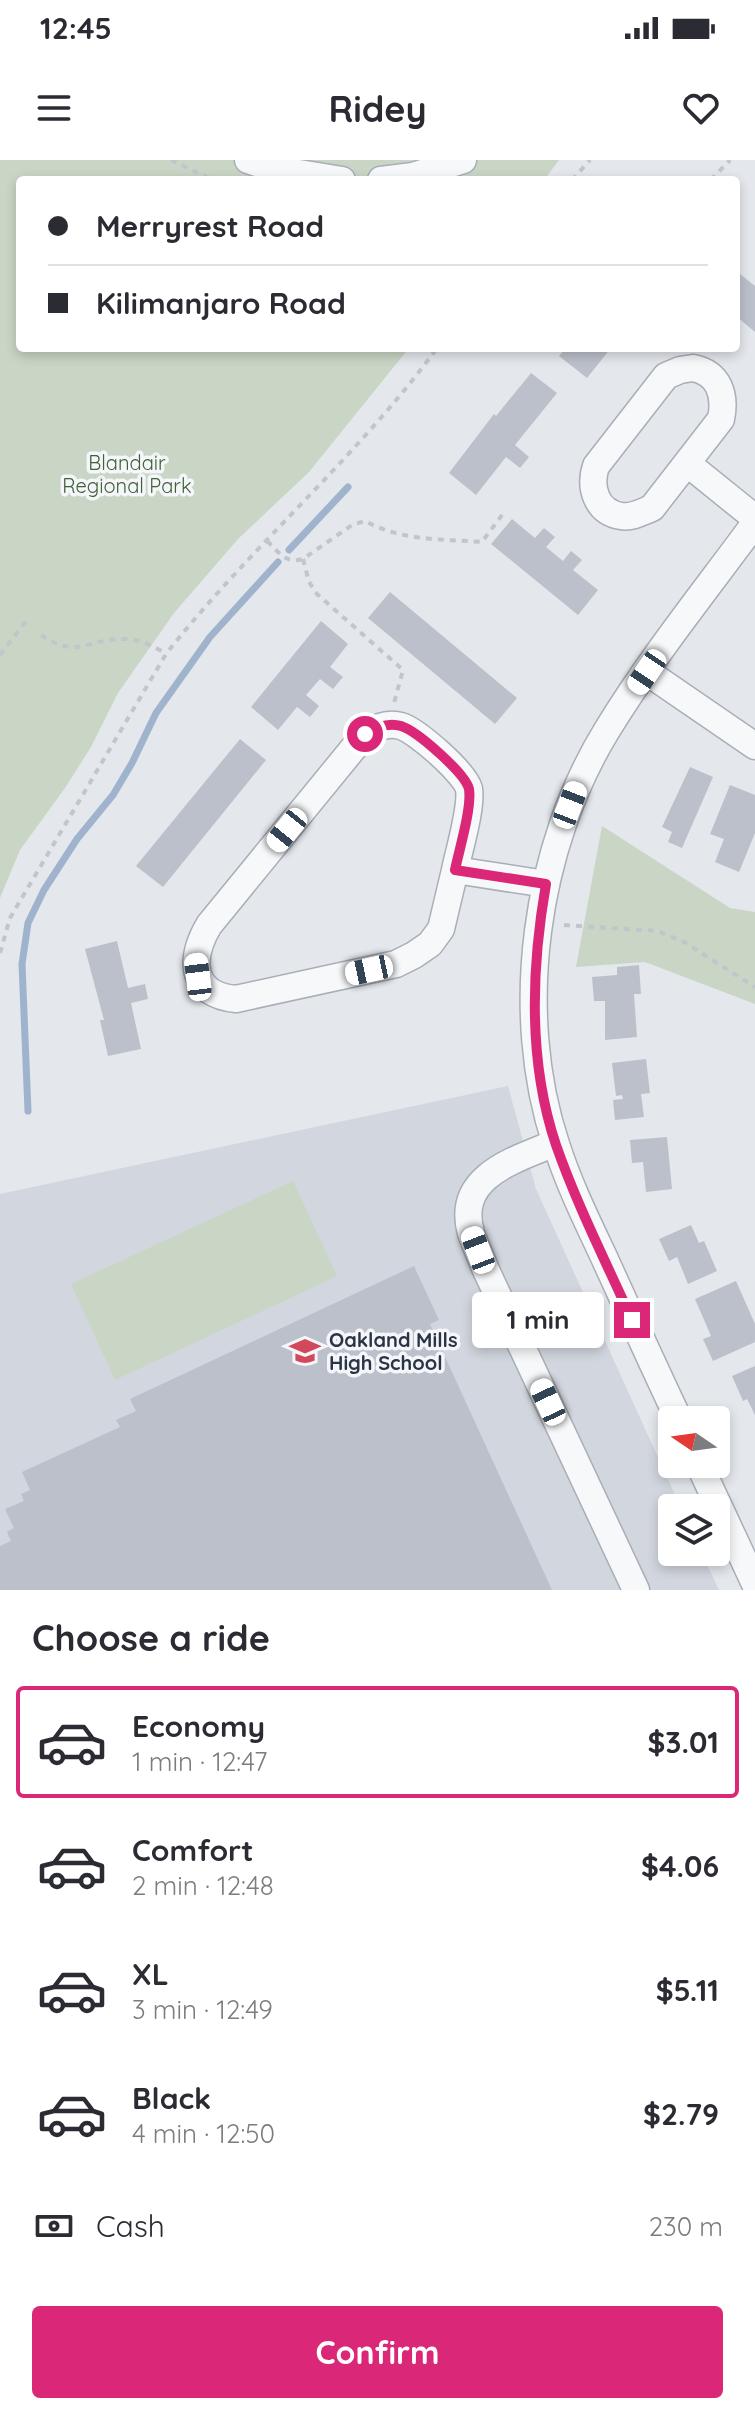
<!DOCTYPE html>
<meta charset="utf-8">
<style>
body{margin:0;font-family:Quicksand,sans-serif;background:#f7f7f7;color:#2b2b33;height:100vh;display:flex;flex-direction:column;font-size:30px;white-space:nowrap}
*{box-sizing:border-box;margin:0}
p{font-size:26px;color:#7c7c81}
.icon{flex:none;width:44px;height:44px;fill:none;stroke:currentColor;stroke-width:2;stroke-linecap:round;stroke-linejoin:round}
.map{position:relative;height:1430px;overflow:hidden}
.panel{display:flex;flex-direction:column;background:#fff;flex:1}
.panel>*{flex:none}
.guide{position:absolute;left:16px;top:16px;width:724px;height:176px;border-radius:8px;box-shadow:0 4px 12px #0003;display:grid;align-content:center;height:176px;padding:0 32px;background:#fff}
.needle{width:52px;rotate:283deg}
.fabs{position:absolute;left:658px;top:1246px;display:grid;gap:16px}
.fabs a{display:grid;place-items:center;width:72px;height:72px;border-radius:8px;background:#fff;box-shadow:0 4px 12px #0003;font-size:40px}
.end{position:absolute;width:36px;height:36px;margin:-18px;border:10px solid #db2777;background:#fff;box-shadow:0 0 0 4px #fff}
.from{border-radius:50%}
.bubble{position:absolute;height:56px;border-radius:8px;background:#fff;box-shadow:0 4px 12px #0003;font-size:26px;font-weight:700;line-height:56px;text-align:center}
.car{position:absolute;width:24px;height:48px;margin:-24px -12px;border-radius:10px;box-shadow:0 0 6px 2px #0007;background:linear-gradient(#fff 24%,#345 0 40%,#fff 0 76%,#345 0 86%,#fff 0)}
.guide b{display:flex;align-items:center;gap:28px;height:76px;font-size:30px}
.guide b+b{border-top:2px solid #e1e1e2}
.guide i{width:20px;height:20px;background:#2b2b33}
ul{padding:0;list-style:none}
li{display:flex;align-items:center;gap:24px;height:112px;margin:0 16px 12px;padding:0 16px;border:4px solid transparent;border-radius:8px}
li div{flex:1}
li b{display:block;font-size:30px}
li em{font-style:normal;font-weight:700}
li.selected{border-color:#db2777}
li>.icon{width:72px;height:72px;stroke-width:1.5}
h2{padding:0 32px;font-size:36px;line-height:96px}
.pay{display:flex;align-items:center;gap:20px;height:88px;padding:0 32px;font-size:30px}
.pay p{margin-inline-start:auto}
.action{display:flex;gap:16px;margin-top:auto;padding:16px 32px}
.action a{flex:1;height:92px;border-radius:8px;background:#db2777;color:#fff;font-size:32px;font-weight:700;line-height:92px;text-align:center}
.status{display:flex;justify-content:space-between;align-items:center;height:56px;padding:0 40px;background:#fff;direction:ltr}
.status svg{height:22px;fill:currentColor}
header{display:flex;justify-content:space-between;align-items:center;height:104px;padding:0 32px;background:#fff;font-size:36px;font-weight:700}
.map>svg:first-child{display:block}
.built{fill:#d2d6de}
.green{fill:#c9d6c5}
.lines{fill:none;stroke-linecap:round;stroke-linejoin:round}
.stream{stroke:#9fb4cc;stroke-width:7}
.building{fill:#bbc0ca}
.minor-casing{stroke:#a9aeb7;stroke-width:29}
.path{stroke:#c2c5cb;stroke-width:4;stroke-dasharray:6 6;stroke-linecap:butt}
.minor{stroke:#f7f8fa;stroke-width:26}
.route{stroke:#db2777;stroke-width:10}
.labels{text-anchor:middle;stroke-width:7;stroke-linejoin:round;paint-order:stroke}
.park-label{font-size:20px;fill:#3f6138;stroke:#f4f6f9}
.poi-label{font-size:20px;font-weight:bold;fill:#2b3445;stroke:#f4f6f9;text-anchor:start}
</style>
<div class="status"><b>12:45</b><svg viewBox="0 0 49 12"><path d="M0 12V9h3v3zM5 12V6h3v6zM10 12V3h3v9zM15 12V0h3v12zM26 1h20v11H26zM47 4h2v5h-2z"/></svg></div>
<header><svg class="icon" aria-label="menu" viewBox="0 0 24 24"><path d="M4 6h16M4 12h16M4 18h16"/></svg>Ridey<svg class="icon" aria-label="heart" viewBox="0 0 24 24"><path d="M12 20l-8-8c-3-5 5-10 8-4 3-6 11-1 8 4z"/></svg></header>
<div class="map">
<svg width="755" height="1430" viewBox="0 0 755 1430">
<rect width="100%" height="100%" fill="#e4e7ec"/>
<path class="built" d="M508,926L536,1029L681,1348H672V1392H701L719,1430H0V1034Z"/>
<g class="green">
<path d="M0,0H559L544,20H20V188H409L309,312L238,379L174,453L118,533L91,587L65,628L20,690L0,738Z"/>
<path d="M602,666L730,748L755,752V844L645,802L576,807Z"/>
<path d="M293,1021L337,1116L115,1220L71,1124Z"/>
</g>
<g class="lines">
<g class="stream">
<path d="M289,390L348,327"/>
<path d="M28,951L22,804L28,763L44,730L77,679L113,635L132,603L156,553L210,477L278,402"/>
</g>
</g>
<g class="building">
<path d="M736,111L755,126V172L736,156Z"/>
<path d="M566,188H611L587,218L559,196Z"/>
<path d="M531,213L557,233L515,285L529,297L520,308L506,297L476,335L449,313L494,254L496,256Z"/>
<path d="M512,359L535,378L544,368L555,377L546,387L563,401L571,391L582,400L573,410L598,430L578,455L491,384Z"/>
<path d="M390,432L517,538L495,564L368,458Z"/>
<path d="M321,461L348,484L330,507L343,517L333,529L320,519L306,535L319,546L310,557L297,547L278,570L251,547Z"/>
<path d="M240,579L266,600L163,727L136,706Z"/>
<path d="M690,607L713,617L682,688L668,682L672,672L662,667Z"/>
<path d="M730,625L755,635V673L739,712L715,702L724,679L710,674Z"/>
<path d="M117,781L128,828L145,824L148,839L131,843L141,889L108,896L100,860H104L85,789Z"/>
<path d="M639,805L641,834H634L637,877L605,880V841H594L592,817L617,815V807Z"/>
<path d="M646,899L650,933L641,934L644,957L615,960L613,940L623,939L622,935L616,936L612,903Z"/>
<path d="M667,977L672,1029L646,1032L643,1002L632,1003L630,980Z"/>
<path d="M691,1065L699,1083L704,1081L717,1111L688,1124L677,1097L669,1101L659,1079Z"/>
<path d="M414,1106L439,1160L430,1164L552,1430H0V1386L11,1381L7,1372L14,1368L5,1349L24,1341L21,1334L30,1330L22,1312L120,1267L116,1260L136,1251L130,1239Z"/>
<path d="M736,1121L755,1164V1182L713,1201L703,1179L711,1176L695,1139Z"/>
<path d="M755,1206V1255L747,1239L743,1241L732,1216Z"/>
</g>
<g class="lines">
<g class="minor-casing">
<g id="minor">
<path d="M248,0L274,9L342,20"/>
<path d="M381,20L413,16L463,0"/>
<path d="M693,208C719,213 726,235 721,259L652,348C642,352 632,358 621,356C596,352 589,327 596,306L666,216L680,210Z"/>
<path d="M688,304L755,358"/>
<path d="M647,512L755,586"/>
<path d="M455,710L441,769L430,784L414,795L396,804L236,839C190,835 189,799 209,765L365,574C376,567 388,562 401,566C417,571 465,613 469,629C472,648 459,690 455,710L546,724"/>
<path d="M555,983C515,1000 455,1016 471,1073C475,1085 481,1097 485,1108L636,1430"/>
<path d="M679,1260C653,1205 628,1150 603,1095C586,1059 568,1022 556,984C512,852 535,687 607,570C651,498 705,431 755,363"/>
<path d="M699,1304L755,1424"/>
</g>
</g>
<g class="path">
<path d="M171,0L213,20"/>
<path d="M572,20L590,0"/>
<path d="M711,20L730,0"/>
<path d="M267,381C280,393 285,404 303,399L352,365L365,361C401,381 442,379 482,382L505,351"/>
<path d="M303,399L309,422L317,434L403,510L394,543"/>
<path d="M41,475C78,500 88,478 125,479C139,479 154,486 166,494"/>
<path d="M0,495L26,461"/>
<path d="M564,765L658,771L684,782L755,827"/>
<path d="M0,793L10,758L166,494C250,387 357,298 437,188"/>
</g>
<use href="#minor" class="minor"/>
</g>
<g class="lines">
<path class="route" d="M365,574C376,567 388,562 401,566C417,571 465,613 469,629C472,648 459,690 455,710L546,724C531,810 528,902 556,985C577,1045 606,1102 632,1160"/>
</g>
<defs>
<g id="school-bare" transform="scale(2.4)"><path d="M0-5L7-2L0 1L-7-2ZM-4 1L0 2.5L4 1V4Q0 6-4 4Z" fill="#d1495b" stroke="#f4f6f9" stroke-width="2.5" paint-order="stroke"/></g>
</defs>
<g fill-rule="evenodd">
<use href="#school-bare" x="305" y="1191"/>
</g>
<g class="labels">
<g class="park-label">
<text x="127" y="310">Blandair<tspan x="127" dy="23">Regional Park</tspan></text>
</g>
<g class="poi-label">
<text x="329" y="1187">Oakland Mills<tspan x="329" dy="23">High School</tspan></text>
</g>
</g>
</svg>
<div class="fabs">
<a><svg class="needle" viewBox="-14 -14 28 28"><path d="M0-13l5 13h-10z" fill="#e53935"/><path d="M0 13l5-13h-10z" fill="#7c7c81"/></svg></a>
<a><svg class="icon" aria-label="layers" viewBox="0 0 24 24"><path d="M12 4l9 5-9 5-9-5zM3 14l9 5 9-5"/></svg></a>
</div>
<i class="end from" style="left:365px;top:574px"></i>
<i class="end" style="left:632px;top:1160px"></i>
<div class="bubble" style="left:472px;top:1132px;width:132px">1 min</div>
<i class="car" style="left:647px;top:512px;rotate:214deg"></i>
<i class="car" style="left:570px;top:645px;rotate:21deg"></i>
<i class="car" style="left:287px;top:670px;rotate:219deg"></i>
<i class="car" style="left:369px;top:810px;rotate:258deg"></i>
<i class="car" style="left:198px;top:817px;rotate:353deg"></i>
<i class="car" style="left:478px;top:1090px;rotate:339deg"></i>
<i class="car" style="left:548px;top:1242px;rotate:335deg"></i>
<div class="guide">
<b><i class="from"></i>Merryrest Road</b>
<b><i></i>Kilimanjaro Road</b>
</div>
</div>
<section class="panel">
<h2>Choose a ride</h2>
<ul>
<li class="selected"><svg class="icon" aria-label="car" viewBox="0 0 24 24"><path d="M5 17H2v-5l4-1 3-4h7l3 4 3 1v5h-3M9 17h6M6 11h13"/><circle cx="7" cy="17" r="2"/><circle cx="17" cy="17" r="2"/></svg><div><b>Economy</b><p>1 min · 12:47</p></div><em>$3.01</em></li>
<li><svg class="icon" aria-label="car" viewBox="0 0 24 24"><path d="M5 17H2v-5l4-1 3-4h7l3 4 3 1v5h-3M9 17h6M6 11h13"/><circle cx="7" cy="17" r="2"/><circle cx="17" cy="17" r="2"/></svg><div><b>Comfort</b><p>2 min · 12:48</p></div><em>$4.06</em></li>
<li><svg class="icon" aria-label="car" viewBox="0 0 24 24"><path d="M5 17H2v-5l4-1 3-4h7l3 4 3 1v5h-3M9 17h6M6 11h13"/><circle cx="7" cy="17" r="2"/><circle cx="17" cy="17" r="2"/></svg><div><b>XL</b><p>3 min · 12:49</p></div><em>$5.11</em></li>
<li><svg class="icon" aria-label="car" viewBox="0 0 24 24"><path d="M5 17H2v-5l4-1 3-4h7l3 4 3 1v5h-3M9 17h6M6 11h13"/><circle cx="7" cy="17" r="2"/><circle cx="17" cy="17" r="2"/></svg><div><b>Black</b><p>4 min · 12:50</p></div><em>$2.79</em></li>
</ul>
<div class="pay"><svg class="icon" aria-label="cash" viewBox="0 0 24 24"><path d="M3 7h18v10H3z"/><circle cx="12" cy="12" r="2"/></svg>Cash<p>230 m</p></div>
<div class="action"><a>Confirm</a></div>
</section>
